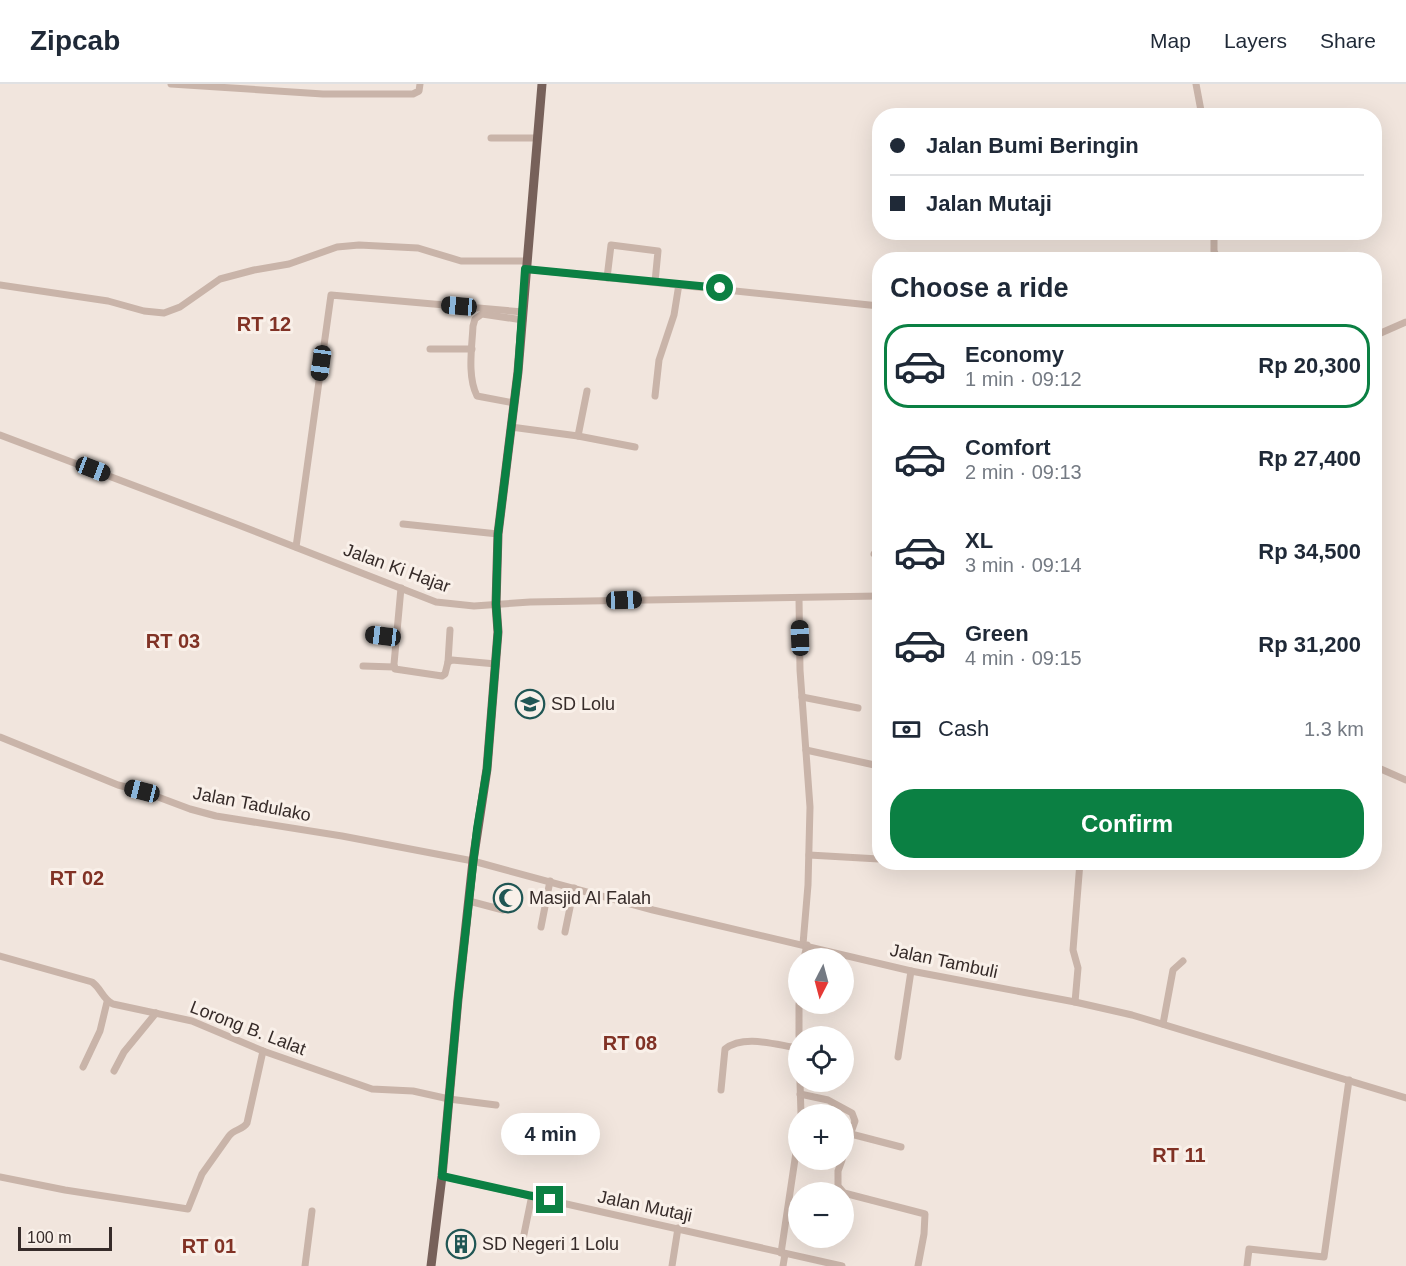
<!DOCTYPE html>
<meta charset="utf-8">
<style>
body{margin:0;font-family:Helvetica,sans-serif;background:#f2f2f3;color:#1f2937;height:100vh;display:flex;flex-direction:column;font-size:22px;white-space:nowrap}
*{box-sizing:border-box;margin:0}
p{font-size:20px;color:#747a83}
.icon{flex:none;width:33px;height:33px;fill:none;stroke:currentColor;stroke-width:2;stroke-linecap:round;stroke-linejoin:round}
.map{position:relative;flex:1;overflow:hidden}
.sheet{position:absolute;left:872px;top:168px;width:510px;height:618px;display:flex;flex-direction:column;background:#fff;border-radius:24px;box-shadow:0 6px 24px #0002}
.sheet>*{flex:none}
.banner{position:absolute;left:872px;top:24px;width:510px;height:132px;border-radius:24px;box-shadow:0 6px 24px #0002;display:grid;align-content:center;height:132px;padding:0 18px;background:#fff}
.needle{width:39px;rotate:186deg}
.tools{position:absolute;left:788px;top:864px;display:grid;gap:12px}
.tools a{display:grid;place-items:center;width:66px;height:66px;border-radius:50%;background:#fff;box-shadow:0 6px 24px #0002;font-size:30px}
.scale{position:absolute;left:18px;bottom:15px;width:94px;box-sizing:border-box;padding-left:6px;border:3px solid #362b29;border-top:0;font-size:16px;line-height:21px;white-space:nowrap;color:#362b29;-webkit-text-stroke:4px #f9f0e9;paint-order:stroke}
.end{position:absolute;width:27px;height:27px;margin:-14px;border:8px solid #0b8043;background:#fff;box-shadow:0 0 0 3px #fff}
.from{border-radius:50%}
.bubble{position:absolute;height:42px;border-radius:21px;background:#fff;box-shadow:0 6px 24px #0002;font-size:20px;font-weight:600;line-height:42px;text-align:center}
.car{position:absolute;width:18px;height:36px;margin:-18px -9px;border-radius:8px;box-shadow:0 0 4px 2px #0007;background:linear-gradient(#222 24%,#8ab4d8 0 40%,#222 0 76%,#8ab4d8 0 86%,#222 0)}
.banner b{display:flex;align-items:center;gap:21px;height:57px;font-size:22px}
.banner b+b{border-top:2px solid #e0e1e3}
.banner i{width:15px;height:15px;background:#1f2937}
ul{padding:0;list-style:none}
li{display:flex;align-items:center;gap:18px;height:84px;margin:0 12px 9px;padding:0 6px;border:3px solid transparent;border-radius:24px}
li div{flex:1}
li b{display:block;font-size:22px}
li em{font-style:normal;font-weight:600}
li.current{border-color:#0b8043}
li>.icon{width:54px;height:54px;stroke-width:1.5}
h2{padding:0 18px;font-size:27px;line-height:72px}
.pay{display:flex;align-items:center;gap:15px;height:66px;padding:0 18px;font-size:22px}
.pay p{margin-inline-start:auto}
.action{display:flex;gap:12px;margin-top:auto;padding:12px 18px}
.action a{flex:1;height:69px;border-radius:24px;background:#0b8043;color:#fff;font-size:24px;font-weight:600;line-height:69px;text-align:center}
header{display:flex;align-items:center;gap:36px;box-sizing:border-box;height:84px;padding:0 30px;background:#fff;border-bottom:2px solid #e0e1e3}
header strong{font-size:28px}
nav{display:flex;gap:33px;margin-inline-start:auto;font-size:21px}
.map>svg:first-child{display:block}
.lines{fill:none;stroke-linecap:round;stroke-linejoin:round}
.minor{stroke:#c9b4a9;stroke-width:7}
.major{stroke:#77615a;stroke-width:9}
.route{stroke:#0b8043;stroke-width:8}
.labels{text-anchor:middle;stroke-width:6;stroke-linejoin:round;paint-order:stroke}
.street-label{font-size:18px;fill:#362b29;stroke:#f9f0e9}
.poi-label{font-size:18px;fill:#362b29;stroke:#f9f0e9;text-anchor:start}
.neighbourhood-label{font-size:20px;font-weight:bold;fill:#813225;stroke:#f9f0e9}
</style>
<header>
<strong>Zipcab</strong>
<nav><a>Map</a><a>Layers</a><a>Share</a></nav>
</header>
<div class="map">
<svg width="1406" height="1182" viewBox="0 0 1406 1182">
<rect width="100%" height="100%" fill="#f1e5dd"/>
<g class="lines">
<g class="minor">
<path d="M171,0L323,10H413L419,7L420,0"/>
<path d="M1196,0L1202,32"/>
<path d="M491,54H536"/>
<path d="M1214,148V167L1218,176"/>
<path d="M525,185L879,222"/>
<path d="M607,194L611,161L658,167L655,198"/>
<path d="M0,201L108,217L144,227L164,229L180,223L220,195L254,186L289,180L337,163L359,161L418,164L461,177H526"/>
<path d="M1374,252L1406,238"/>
<path d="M430,265H472"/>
<path d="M655,312L659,276L674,231L679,200"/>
<path d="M514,319L477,312C467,292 472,263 473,242L475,235L482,230L523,236"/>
<path d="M511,343L578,352L635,363"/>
<path d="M0,351L236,440L436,518L474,522L530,518L879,512"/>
<path d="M578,352L587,307"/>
<path d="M403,440L498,450"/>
<path d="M296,463L331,211L523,228"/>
<path d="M874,470L879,471"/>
<path d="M401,504L394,580L395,585L442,592L445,590L448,578L452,576L496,580"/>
<path d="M799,514L800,586L810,723L808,801L803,860"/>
<path d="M371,550L396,553"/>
<path d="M448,578L450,546"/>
<path d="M363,582L394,583"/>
<path d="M802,613L858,624"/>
<path d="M0,653L118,701L142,707L190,725L216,732L342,752L473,777L653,826L911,887L1075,918L1132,931L1406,1014"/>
<path d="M806,666L879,682"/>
<path d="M1374,682L1406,696"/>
<path d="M809,771L879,775"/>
<path d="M469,817L503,826"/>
<path d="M541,843L550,797"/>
<path d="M565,848L574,804"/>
<path d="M0,872L92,898C101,904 103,916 113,920L192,937L263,967L372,1005L413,1007L449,1015L496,1021"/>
<path d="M804,874L807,861"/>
<path d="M1075,918L1078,884L1073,866L1080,778"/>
<path d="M1163,940L1173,886L1183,877"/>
<path d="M799,952V920"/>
<path d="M898,973L911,887"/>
<path d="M83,983L100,947L107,918"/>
<path d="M114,987L124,968L156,929"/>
<path d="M800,998L801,1030"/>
<path d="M721,1006L725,965C744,950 776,961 798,964"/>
<path d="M800,1010L828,1016L852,1029L855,1037L843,1071"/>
<path d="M851,1050L901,1063"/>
<path d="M842,1076L838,1087V1102L844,1109L925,1130L924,1150L918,1182"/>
<path d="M442,1092L842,1182"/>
<path d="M0,1093L65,1106L188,1125L202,1090L229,1052C234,1045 243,1046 247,1039L263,967"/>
<path d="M521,1165L532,1111"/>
<path d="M781,1169L798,1055"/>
<path d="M305,1182L312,1127"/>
<path d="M672,1182L678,1144"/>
<path d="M783,1182L785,1170"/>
<path d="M1247,1182L1249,1165L1324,1173L1349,996"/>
</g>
<path class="major" d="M431,1182L442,1092L458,915L473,777L487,685L498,548L496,520L498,450L518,288L542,0"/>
</g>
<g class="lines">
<path class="route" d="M550,1116L442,1092L458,915L477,745L487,685L498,548L496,520L498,450L518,288L525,185L720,204"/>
</g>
<defs>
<g id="school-ring" transform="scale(1.5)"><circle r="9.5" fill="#f9f0e9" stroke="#205654" stroke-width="1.5"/><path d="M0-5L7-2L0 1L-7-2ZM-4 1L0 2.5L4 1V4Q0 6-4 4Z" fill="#205654"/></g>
<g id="mosque-ring" transform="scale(1.5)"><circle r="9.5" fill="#f9f0e9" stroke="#205654" stroke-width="1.5"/><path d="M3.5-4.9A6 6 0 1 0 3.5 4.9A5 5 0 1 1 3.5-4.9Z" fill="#205654"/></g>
<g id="building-ring" transform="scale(1.5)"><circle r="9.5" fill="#f9f0e9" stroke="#205654" stroke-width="1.5"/><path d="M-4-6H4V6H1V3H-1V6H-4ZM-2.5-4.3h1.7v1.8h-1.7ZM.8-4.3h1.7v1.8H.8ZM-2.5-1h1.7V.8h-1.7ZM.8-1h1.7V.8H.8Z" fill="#205654"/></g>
</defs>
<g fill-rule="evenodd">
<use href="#school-ring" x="530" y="620"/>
<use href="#mosque-ring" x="508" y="814"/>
<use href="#building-ring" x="461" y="1160"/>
</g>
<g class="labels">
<g class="street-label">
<text transform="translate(397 484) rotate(20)" y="6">Jalan Ki Hajar</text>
<text transform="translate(252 720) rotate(11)" y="6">Jalan Tadulako</text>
<text transform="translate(944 877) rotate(12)" y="6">Jalan Tambuli</text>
<text transform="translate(248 944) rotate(21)" y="6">Lorong B. Lalat</text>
<text transform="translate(645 1122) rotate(12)" y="6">Jalan Mutaji</text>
</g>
<g class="poi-label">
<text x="551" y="626">SD Lolu</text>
<text x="529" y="820">Masjid Al Falah</text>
<text x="482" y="1166">SD Negeri 1 Lolu</text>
</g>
<g class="neighbourhood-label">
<text x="264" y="247">RT 12</text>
<text x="173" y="564">RT 03</text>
<text x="77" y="801">RT 02</text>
<text x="630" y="966">RT 08</text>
<text x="1179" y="1078">RT 11</text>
<text x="209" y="1169">RT 01</text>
</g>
</g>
</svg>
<div class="tools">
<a><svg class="needle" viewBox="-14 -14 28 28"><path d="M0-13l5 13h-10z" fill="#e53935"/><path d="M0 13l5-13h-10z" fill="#747a83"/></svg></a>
<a><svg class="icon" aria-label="locate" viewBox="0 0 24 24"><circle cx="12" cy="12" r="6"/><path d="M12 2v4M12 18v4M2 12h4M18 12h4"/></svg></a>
<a>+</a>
<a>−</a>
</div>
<div class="scale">100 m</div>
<i class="end from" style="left:720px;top:204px"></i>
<i class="end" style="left:550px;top:1116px"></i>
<div class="bubble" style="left:501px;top:1029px;width:99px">4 min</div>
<i class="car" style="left:459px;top:222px;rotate:275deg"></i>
<i class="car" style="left:321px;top:279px;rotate:188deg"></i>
<i class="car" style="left:93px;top:385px;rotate:111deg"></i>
<i class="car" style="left:624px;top:516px;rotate:88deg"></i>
<i class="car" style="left:383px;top:552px;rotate:277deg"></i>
<i class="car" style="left:800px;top:554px;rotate:358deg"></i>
<i class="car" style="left:142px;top:707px;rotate:284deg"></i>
<div class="banner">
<b><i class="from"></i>Jalan Bumi Beringin</b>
<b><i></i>Jalan Mutaji</b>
</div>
<section class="sheet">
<h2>Choose a ride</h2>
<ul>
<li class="current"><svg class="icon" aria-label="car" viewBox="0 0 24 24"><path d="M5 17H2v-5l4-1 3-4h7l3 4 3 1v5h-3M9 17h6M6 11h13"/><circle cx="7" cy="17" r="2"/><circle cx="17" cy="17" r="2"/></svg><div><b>Economy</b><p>1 min · 09:12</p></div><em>Rp 20,300</em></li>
<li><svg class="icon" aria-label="car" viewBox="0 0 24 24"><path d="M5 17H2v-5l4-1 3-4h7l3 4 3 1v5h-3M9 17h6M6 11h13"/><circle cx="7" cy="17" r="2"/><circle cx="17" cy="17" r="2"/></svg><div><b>Comfort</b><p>2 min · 09:13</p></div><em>Rp 27,400</em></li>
<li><svg class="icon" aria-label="car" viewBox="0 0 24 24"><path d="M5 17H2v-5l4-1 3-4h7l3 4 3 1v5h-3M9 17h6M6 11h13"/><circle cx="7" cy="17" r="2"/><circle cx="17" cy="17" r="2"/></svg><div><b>XL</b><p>3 min · 09:14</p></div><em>Rp 34,500</em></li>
<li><svg class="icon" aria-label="car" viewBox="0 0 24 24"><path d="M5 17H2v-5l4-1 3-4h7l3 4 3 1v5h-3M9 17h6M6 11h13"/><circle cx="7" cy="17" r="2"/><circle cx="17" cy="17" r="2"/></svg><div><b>Green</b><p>4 min · 09:15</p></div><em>Rp 31,200</em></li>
</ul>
<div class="pay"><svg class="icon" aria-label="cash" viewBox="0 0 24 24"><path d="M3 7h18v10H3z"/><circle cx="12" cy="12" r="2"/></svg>Cash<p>1.3 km</p></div>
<div class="action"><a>Confirm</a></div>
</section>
</div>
